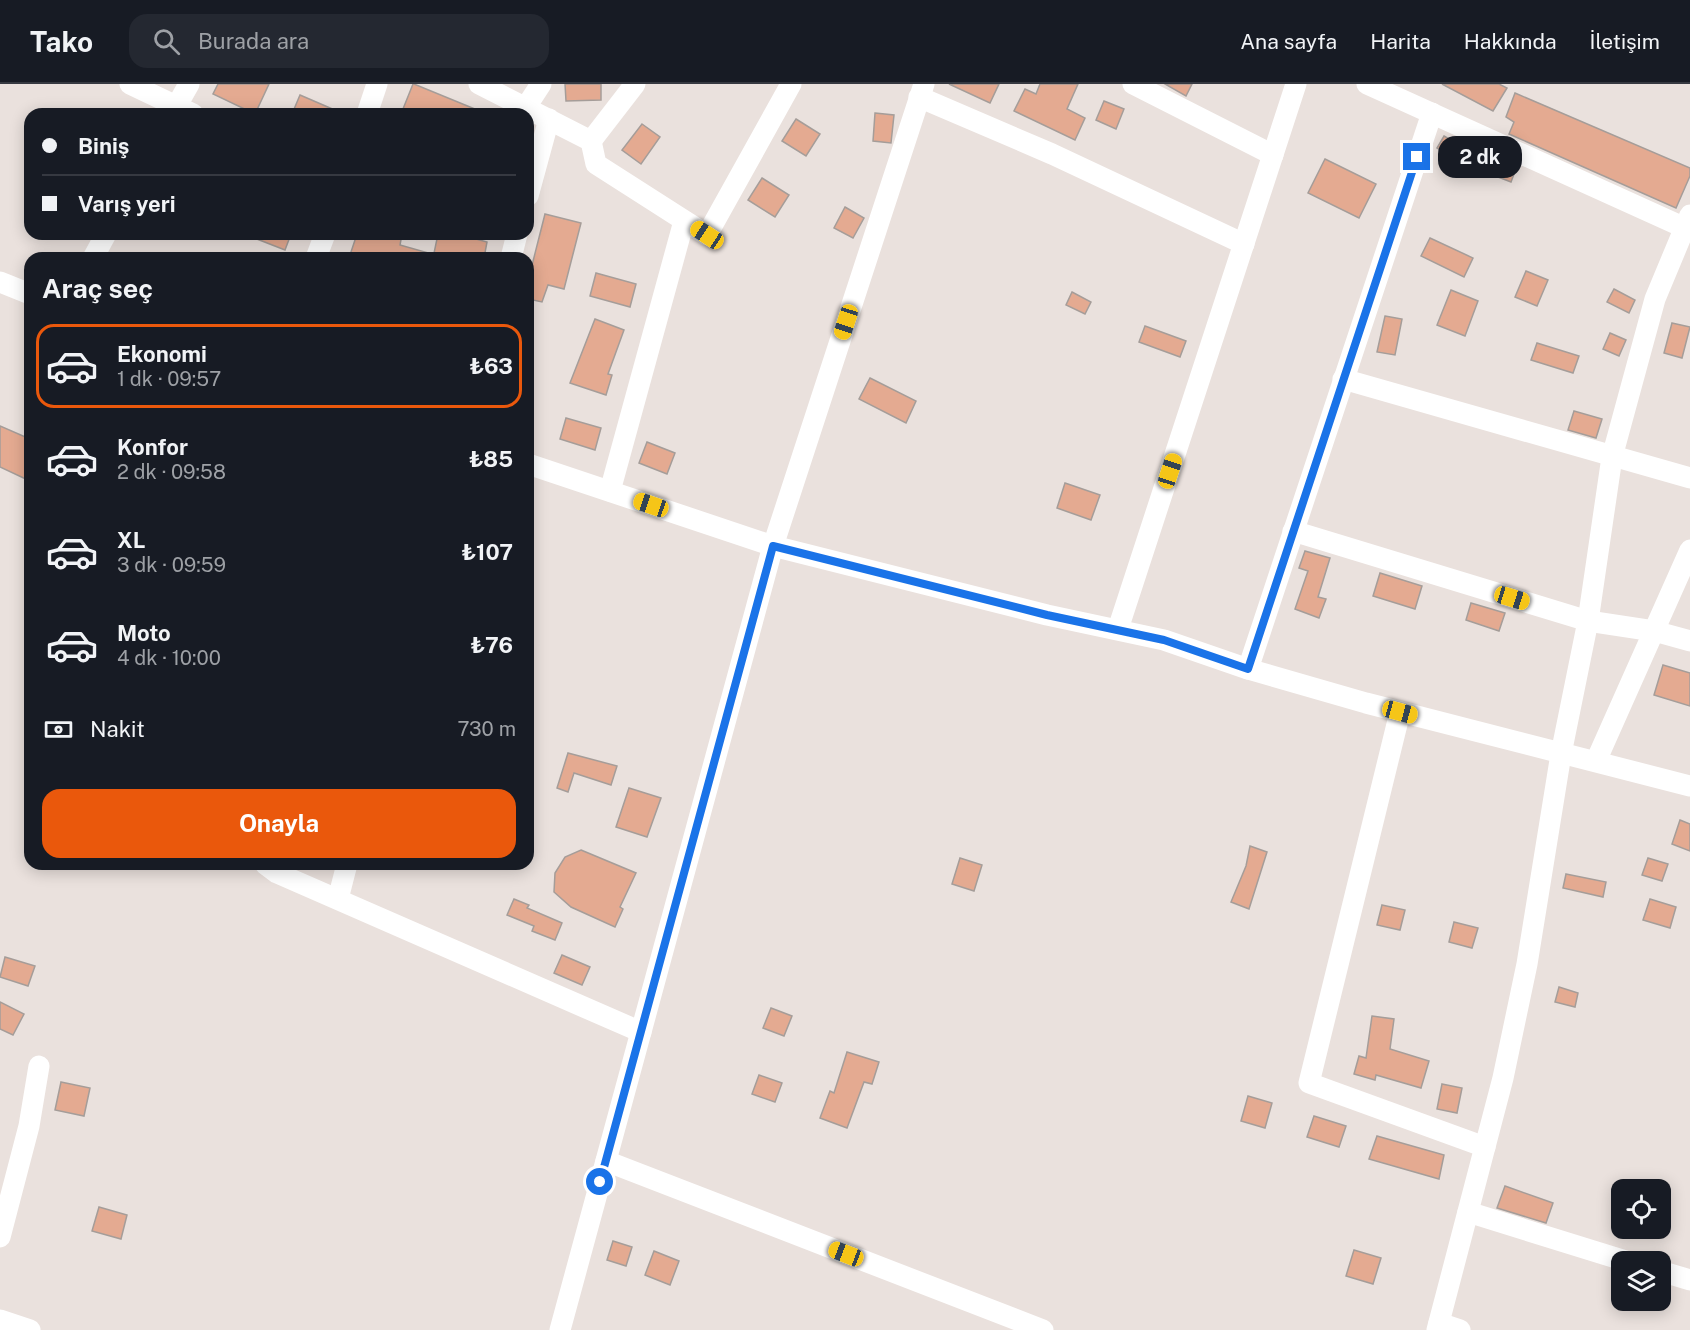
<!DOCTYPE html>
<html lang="tr">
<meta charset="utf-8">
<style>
body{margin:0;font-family:"Public Sans",sans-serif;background:#242831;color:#f1f3f6;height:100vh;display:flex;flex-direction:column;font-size:22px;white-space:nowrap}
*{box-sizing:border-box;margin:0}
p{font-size:20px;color:#9ea1a6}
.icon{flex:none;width:33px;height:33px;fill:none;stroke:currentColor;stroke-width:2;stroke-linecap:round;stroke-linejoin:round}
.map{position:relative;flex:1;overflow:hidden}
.sheet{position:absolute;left:24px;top:168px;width:510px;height:618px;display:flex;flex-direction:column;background:#171b24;border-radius:18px;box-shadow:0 3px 15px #0003}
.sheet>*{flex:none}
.guide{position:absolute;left:24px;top:24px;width:510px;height:132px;border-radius:18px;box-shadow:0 3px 15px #0003;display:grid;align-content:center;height:132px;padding:0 18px;background:#171b24}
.tools{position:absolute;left:1611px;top:1095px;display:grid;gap:12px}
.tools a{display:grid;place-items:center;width:60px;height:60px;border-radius:12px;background:#171b24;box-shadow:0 3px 15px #0003;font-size:30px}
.end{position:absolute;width:27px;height:27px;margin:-14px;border:8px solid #1a73e8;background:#fff;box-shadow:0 0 0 3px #fff}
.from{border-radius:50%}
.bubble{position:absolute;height:42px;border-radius:18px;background:#171b24;box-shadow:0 3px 15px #0003;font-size:20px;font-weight:700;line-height:42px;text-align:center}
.car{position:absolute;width:18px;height:36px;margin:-18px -9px;border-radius:8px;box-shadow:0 0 4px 2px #0007;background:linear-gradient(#f5c518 24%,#345 0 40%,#f5c518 0 76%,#345 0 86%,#f5c518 0)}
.guide b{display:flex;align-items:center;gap:21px;height:57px;font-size:22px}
.guide b+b{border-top:2px solid #363941}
.guide i{width:15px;height:15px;background:#f1f3f6}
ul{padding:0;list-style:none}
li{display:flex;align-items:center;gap:18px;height:84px;margin:0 12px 9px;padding:0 6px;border:3px solid transparent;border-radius:18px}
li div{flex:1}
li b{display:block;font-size:22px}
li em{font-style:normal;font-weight:700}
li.selected{border-color:#ea580c}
li>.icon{width:54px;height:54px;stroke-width:1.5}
h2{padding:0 18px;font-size:27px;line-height:72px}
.pay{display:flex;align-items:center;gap:15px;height:66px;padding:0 18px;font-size:22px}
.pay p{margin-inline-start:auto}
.action{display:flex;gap:12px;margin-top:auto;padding:12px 18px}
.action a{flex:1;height:69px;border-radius:18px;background:#ea580c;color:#fff;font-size:24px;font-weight:700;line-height:69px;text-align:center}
header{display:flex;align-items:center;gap:36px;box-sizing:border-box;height:84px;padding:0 30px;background:#171b24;border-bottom:2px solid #363941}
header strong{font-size:28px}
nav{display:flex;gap:33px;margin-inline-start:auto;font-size:21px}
.search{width:420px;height:54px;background:#242831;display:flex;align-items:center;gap:15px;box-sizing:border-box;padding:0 21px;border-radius:18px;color:#9ea1a6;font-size:22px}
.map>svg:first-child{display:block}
.building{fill:#e4aa91;stroke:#a59d99;stroke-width:1.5}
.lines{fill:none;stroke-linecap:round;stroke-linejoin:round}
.minor{stroke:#fff;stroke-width:21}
.route{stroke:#1a73e8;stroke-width:8}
</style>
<header>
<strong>Tako</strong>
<div class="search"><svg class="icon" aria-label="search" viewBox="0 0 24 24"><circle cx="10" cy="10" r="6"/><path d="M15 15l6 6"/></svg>Burada ara</div>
<nav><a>Ana sayfa</a><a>Harita</a><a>Hakkında</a><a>İletişim</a></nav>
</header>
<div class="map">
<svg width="1690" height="1246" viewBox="0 0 1690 1246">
<rect width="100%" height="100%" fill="#eae1dd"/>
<g class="building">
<path d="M218,0H269L255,30L213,10Z"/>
<path d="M413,0H414L487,30H401Z"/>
<path d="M565,0H601V16L566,17Z"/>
<path d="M949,0H999L990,19Z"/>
<path d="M1040,0H1078L1067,25L1085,34L1075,56L1014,27L1025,5L1036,10Z"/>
<path d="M1165,0H1192L1186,12Z"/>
<path d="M1442,0H1499L1507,4L1493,27Z"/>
<path d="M1515,9L1690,84V92L1676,124L1509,50L1514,38L1506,33Z"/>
<path d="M300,11L344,30H292Z"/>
<path d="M1104,17L1124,25L1116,45L1096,36Z"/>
<path d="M875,29L894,31L891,59L873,57Z"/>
<path d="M796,35L820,50L806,72L782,57Z"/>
<path d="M642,40L660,53L641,80L622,66Z"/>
<path d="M1444,52L1470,67L1463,79L1437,64Z"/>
<path d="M1491,70L1517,82L1511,98L1485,88Z"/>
<path d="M1325,75L1376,100L1359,134L1308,109Z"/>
<path d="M762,94L789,111L775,133L748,116Z"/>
<path d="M845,123L864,134L853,154L834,144Z"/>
<path d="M545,130L581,139L564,205L548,201L542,218L528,215V197Z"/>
<path d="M244,150H291L285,166Z"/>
<path d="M357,150H402L400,161L432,170V174H349Z"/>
<path d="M438,150H458L487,158L484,174H433Z"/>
<path d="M1430,154L1473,174L1464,193L1421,172Z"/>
<path d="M1526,187L1548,196L1537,222L1515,213Z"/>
<path d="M596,189L636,200L630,223L590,212Z"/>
<path d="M1614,205L1635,216L1629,229L1607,218Z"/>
<path d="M1451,206L1478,217L1465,252L1437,241Z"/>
<path d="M1072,208L1091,218L1085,230L1066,221Z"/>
<path d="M1385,232L1402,235L1395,271L1377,268Z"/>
<path d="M595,235L624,246L608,290L612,291L606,311L570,299Z"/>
<path d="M1672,239L1690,243L1682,274L1664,269Z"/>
<path d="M1145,242L1186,257L1180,273L1139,258Z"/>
<path d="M1610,249L1626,256L1619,272L1603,265Z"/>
<path d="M1537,259L1579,272L1573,289L1531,276Z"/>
<path d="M870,294L916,317L906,339L859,315Z"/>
<path d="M1574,327L1602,335L1596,354L1568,346Z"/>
<path d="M566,334L601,344L595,366L560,355Z"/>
<path d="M0,342L30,355V397L0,383Z"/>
<path d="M647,358L675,369L667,390L639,379Z"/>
<path d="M1065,399L1100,411L1091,436L1057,424Z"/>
<path d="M1305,467L1330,474L1318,513L1326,515L1319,534L1295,525L1308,487L1299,484Z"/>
<path d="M1380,489L1422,502L1415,525L1373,512Z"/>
<path d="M1471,519L1505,529L1499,547L1466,536Z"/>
<path d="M1663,581L1690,589V622L1654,611Z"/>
<path d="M568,669L617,682L611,701L574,689L568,708L557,704Z"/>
<path d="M629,704L661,714L647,753L616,743Z"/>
<path d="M1680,736L1690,740V767L1672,760Z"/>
<path d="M1250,762L1267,768L1249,825L1231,818L1246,782Z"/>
<path d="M581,766L636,789L620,823L623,825L615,843L571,823L554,808L555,789L565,773Z"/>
<path d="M960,774L982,781L974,807L952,800Z"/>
<path d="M1648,774L1668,780L1662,797L1642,791Z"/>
<path d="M1566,790L1606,798L1603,813L1563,804Z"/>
<path d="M514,815L529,821L527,824L562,839L555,856L532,847L534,842L507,831Z"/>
<path d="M1650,815L1676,823L1670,844L1643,836Z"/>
<path d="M1382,821L1405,826L1400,846L1377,841Z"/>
<path d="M1454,838L1478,844L1472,864L1449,858Z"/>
<path d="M562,871L590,883L582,901L554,889Z"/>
<path d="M5,873L35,882L28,902L0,893Z"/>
<path d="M1559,903L1578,909L1575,923L1555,918Z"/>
<path d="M0,918L24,930L13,951L0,945Z"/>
<path d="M771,924L792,932L784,952L763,944Z"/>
<path d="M1372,932L1394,935L1390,965L1429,977L1421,1004L1376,991L1375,996L1354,990L1359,972L1366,974Z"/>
<path d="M847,968L879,978L872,1000L864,998L847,1044L820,1034L830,1007L834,1009Z"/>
<path d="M759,991L782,999L775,1018L752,1010Z"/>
<path d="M61,998L90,1004L84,1032L55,1026Z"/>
<path d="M1442,1000L1462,1004L1457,1029L1437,1025Z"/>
<path d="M1248,1012L1272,1019L1265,1044L1241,1037Z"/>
<path d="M1314,1032L1346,1042L1339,1063L1307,1053Z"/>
<path d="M1377,1052L1444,1071L1439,1095L1369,1075Z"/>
<path d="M1505,1102L1553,1119L1546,1139L1497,1124Z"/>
<path d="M99,1123L127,1131L121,1155L92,1147Z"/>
<path d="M613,1157L632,1163L626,1182L607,1176Z"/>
<path d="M1354,1166L1381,1174L1373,1200L1346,1192Z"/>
<path d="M654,1167L679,1177L670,1201L645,1191Z"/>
</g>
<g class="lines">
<g class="minor">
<path d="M130,0L193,30"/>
<path d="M479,0L591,57L596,80L707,151L791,0"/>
<path d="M1133,0L1273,71"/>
<path d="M1367,0L1683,143L1690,142"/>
<path d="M919,13L1052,70L1244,160"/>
<path d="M526,23L541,0"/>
<path d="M172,30L189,0"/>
<path d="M367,30L377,0"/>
<path d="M591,57L635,0"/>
<path d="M528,112L549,35"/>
<path d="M93,174L106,150"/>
<path d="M316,174L325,150"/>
<path d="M511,174L517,150"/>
<path d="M0,198L30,210"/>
<path d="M1343,295L1690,394"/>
<path d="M528,380L773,462L1047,531L1164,556L1248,585L1366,619L1690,702"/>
<path d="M610,407L684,137"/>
<path d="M1293,447L1588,537L1654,547L1690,557"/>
<path d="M1118,545L1296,0"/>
<path d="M1248,585L1432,29"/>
<path d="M1400,628L1309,999L1485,1063"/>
<path d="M1596,677L1690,466"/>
<path d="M265,780L277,789L641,948"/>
<path d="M338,815L347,780"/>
<path d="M606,1077L1043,1246"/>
<path d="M1468,1128L1629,1178"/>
<path d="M0,1153L29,1042L39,982"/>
<path d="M1660,1187L1690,1196"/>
<path d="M0,1236L30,1246"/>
<path d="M1439,1239L1460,1246"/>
<path d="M560,1246L773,462L924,0"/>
<path d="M1437,1246L1503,994L1527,880L1561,670L1588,537L1612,373L1655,215L1690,131"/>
</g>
</g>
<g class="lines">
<path class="route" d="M600,1098L773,462L1047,531L1164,556L1248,585L1417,73"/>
</g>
</svg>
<div class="tools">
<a><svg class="icon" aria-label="locate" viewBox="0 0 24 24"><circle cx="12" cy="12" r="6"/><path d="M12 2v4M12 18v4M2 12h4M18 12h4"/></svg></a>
<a><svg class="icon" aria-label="layers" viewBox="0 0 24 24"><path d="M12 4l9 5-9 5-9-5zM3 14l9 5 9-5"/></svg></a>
</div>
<i class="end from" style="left:600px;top:1098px"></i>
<i class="end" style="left:1417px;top:73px"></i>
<div class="bubble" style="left:1438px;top:52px;width:84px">2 dk</div>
<i class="car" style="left:707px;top:151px;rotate:303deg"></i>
<i class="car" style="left:846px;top:238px;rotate:198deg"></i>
<i class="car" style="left:1170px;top:387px;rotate:18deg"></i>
<i class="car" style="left:651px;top:421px;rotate:289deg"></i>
<i class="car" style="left:1512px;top:514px;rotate:107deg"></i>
<i class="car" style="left:1400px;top:628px;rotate:105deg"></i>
<i class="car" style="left:846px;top:1170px;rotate:291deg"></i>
<div class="guide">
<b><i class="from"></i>Biniş</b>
<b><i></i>Varış yeri</b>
</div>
<section class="sheet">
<h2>Araç seç</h2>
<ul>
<li class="selected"><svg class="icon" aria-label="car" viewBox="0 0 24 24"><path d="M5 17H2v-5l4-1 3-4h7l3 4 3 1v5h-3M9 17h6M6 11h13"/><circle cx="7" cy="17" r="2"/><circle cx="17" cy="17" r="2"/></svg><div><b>Ekonomi</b><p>1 dk · 09:57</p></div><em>₺63</em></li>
<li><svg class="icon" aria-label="car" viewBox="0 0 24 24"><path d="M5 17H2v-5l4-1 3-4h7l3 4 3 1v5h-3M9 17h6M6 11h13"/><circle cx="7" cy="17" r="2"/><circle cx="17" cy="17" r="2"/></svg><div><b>Konfor</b><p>2 dk · 09:58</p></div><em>₺85</em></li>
<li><svg class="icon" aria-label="car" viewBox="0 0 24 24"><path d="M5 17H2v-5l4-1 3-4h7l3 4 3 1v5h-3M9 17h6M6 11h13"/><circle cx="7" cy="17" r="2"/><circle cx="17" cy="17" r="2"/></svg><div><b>XL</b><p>3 dk · 09:59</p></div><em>₺107</em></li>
<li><svg class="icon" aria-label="car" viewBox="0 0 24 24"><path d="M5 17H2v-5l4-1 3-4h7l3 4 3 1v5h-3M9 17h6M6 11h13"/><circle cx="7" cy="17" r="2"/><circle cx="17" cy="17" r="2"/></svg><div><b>Moto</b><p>4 dk · 10:00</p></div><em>₺76</em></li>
</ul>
<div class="pay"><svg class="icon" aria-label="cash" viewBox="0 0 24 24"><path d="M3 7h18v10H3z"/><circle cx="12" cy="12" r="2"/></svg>Nakit<p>730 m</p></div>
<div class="action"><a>Onayla</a></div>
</section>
</div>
